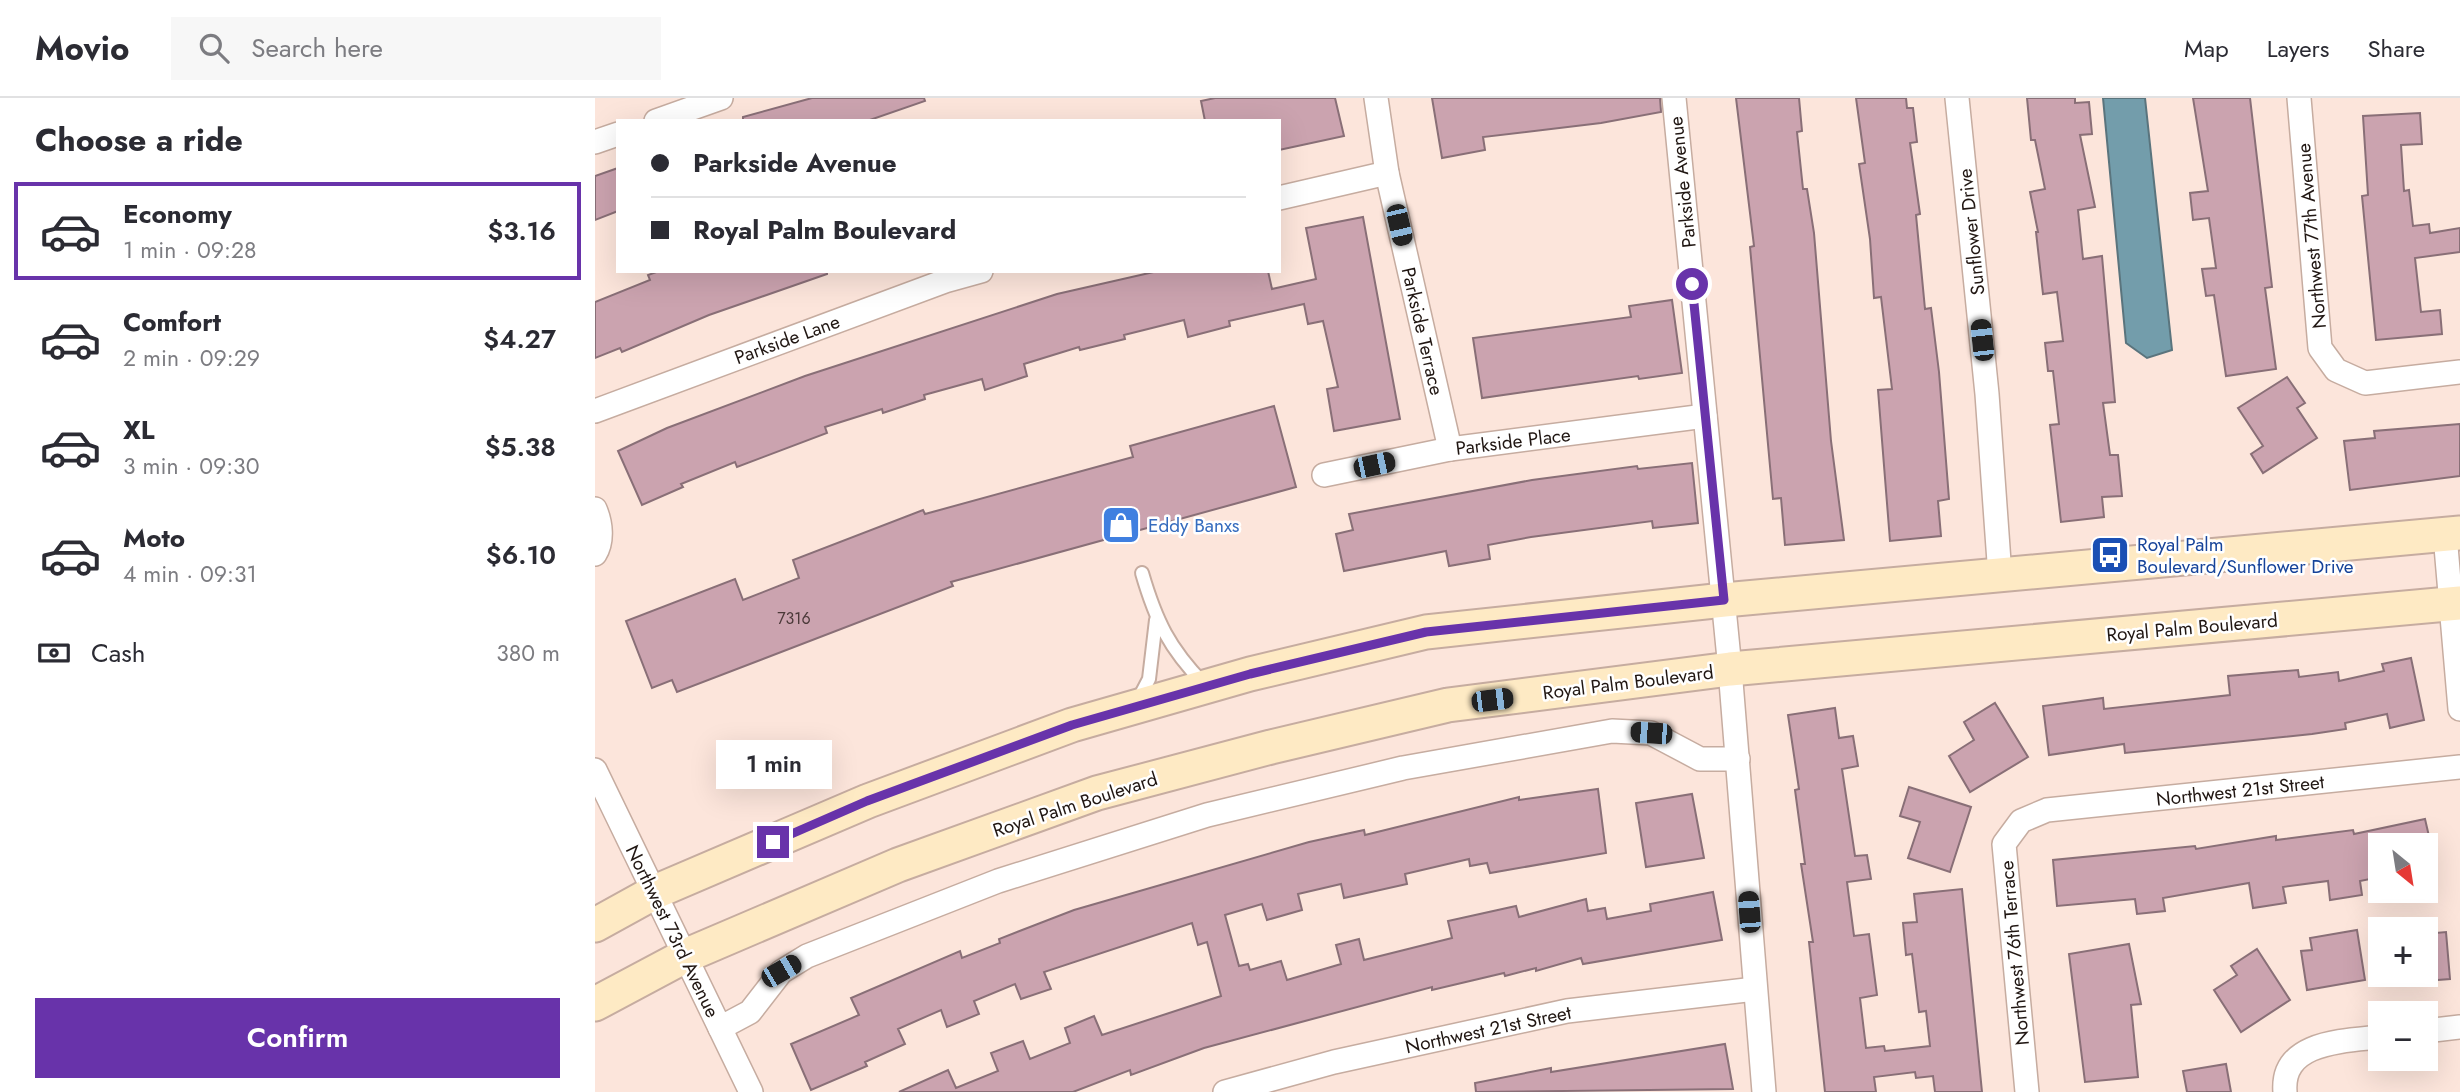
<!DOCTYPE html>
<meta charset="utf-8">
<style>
body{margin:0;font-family:Jost,sans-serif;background:#f7f7f7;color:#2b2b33;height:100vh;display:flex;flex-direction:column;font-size:26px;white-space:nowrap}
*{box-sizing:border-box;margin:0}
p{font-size:23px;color:#7c7c81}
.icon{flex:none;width:38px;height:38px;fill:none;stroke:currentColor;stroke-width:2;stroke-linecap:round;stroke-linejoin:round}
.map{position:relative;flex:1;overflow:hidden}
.sheet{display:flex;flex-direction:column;background:#fff;width:595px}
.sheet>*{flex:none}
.hud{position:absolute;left:21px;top:21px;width:665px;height:154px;border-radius:0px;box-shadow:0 7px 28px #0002;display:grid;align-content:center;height:154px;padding:0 35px;background:#fff}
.needle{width:46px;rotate:150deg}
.tools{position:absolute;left:1773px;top:735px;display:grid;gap:14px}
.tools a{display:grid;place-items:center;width:70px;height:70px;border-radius:0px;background:#fff;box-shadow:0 7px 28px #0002;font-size:35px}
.end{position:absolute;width:32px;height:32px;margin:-16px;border:9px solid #6833aa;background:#fff;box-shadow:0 0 0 4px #fff}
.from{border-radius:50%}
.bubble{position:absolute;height:49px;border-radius:0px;background:#fff;box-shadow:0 7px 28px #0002;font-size:23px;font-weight:600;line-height:49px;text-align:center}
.car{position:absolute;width:21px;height:42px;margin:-21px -10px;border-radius:9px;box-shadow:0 0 5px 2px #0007;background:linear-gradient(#222 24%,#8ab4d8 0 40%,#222 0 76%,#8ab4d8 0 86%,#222 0)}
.hud b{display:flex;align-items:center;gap:24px;height:66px;font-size:26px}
.hud b+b{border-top:2px solid #e1e1e2}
.hud i{width:18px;height:18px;background:#2b2b33}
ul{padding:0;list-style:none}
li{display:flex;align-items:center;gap:21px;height:98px;margin:0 14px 10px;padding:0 21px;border:4px solid transparent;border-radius:0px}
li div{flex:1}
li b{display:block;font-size:26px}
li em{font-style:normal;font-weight:600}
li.on{border-color:#6833aa}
li>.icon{width:63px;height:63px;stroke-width:1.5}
h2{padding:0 35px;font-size:32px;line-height:84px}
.pay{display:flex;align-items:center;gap:18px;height:77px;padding:0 35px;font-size:26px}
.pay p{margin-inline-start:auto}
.cta{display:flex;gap:14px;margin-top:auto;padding:14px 35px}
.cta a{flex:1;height:80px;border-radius:0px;background:#6833aa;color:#fff;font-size:28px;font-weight:600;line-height:80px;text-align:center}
header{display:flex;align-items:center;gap:42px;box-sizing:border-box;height:98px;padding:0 35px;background:#fff;border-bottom:2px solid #e1e1e2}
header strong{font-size:33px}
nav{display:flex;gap:38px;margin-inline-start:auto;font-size:24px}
.search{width:490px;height:63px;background:#f7f7f7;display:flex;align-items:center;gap:18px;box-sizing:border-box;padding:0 24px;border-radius:0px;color:#7c7c81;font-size:26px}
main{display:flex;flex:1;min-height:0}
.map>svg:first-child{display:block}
.water{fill:#739dab;stroke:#5a747d;stroke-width:2}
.building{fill:#cba3af;stroke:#896f77;stroke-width:2}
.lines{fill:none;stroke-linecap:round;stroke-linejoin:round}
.service-casing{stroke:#c6aca0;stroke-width:16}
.minor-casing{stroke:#c6aca0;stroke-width:26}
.secondary-casing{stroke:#c6aca0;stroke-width:37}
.service{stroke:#fff;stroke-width:12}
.minor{stroke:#fff;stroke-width:23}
.secondary{stroke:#feeac4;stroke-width:33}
.route{stroke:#6833aa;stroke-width:9}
.labels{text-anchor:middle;stroke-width:5;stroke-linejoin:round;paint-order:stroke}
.number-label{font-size:16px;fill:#4b3939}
.street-label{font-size:19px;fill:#201612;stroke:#fff}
.shop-label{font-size:19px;fill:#366cbe;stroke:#fff;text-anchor:start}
.transit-label{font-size:19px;fill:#164399;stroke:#fff;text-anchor:start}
</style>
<header>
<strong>Movio</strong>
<div class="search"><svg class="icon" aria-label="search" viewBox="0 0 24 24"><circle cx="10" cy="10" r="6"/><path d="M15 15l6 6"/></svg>Search here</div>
<nav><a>Map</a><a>Layers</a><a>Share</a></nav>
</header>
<main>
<section class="sheet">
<h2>Choose a ride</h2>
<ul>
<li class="on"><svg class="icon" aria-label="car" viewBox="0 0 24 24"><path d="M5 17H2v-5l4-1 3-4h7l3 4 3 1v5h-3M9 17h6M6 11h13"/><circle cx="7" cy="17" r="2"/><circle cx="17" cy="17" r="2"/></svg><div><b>Economy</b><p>1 min · 09:28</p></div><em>$3.16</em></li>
<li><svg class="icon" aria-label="car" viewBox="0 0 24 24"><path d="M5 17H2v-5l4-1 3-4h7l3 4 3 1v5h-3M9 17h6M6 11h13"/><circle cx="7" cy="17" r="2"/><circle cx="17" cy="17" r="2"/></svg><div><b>Comfort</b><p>2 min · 09:29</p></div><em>$4.27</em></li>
<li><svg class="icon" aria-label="car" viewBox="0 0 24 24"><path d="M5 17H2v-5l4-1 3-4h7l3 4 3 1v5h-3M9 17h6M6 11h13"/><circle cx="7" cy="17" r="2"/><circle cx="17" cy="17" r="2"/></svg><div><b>XL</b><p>3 min · 09:30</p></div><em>$5.38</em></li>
<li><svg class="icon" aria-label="car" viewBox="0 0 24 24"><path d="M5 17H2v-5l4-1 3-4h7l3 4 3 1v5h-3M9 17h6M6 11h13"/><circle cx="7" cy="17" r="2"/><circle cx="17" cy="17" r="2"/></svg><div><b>Moto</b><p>4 min · 09:31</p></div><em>$6.10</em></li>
</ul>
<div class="pay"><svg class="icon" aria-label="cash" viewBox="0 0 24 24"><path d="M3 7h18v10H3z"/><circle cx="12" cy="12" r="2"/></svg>Cash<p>380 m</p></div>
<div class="cta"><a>Confirm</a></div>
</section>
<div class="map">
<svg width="1865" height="994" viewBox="0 0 1865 994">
<rect width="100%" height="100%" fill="#fce5db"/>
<path class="water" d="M1508,0H1550L1577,252L1552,260L1531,245Z"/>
<g class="building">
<path d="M217,0H329L330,3L272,23H148V19Z"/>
<path d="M620,0H740L749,38L684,52V23H610L606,3Z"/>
<path d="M837,0H1065L1066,14L1006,25L888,39L890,52L847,60Z"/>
<path d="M1141,0H1204L1207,33L1202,34L1208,91H1212L1219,135L1236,343L1249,442L1190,447L1186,400L1178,401L1155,149L1159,148Z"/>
<path d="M1261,0H1311L1312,10H1318L1322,44L1315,45L1325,116L1321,117L1330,211L1336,210L1344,274L1354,401L1343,403L1346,438L1295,443L1283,292L1297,291L1286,199L1279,200L1275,141L1264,66L1270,65Z"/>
<path d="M1432,0H1480V5L1494,4L1497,36L1485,37L1500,109L1483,112L1488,161L1507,158L1520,304L1508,305L1515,357H1523L1527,398L1507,399L1509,419L1466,424L1455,327L1464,326L1458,273H1453L1450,245L1468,243L1462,194L1448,196L1441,134H1443L1435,94L1450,91L1440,42H1436Z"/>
<path d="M1598,0H1655L1677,189L1670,190L1681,271L1631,278L1619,197L1611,198L1607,171L1621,170L1614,120L1598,122L1595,95L1613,93Z"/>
<path d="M1825,15L1827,46L1806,47L1809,93L1814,92L1818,128L1834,126L1835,135L1865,130V154L1820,160L1826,214L1845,212L1847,236L1781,242L1767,98L1773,97L1768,18Z"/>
<path d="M23,70V113L0,122V78Z"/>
<path d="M768,119L805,321L739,333L732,291L743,289L728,223L713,226L709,206L634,223L635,228L593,239L589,222L529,237L530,241L485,252L484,249L429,266L432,278L390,292L387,281L329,297L330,301L288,315L287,311L230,329L232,335L142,369L140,364L86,386L88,389L47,407L23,353L72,330L210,278L462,196L563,173H673L677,191L721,181L711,130Z"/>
<path d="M64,173H232V176L114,217L27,254L25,250L0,260V204L55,182L53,177Z"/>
<path d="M1077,202L1087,275L1044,281L1043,278L887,300L878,240L1036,219L1034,208Z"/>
<path d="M1692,279L1710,305L1702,310L1722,340L1668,375L1656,356L1668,348L1643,310Z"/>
<path d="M679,308L701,389L356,484L358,488L82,594L77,582L57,590L31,523L140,481L148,502L204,480L198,462L328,412L330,416L538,359L535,348Z"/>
<path d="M1865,326V378L1755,392L1749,343L1780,340L1779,333Z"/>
<path d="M1097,365L1103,425L1058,430L1057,423L936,439L893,447L895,461L854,468L851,453L749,473L741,436L758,432L754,416L937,382L1042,368L1043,371Z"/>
<path d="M1816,560L1829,622L1795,630L1792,616L1750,625L1751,631L1717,636L1530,655L1529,646L1454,657L1448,608L1508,600L1509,611L1635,597L1633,578L1703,572L1704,579L1743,574L1744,583L1789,573L1787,566Z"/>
<path d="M1400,605L1433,659L1375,694L1354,658L1379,642L1369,624Z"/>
<path d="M1240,610L1244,640L1258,638L1263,668L1247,671L1260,758L1272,757L1276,781L1252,784L1259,838L1274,836L1282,897L1265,900L1271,950L1289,948L1290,953L1335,948L1331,913L1324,914L1317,856L1311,857L1308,825L1322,824L1319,796L1367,791L1387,994H1340L1338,978L1321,980L1320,974L1279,979L1281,994H1230L1214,844H1218L1206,766H1210L1200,692L1204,691L1193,617Z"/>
<path d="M1314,689L1376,709L1355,774L1313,760L1325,724L1305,718Z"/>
<path d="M1003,691L1011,755L895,775L892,765L875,768L874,761L810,776L812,786L749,800L746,786L703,796L707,812L672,822L667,806L630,817L644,868L653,866L655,872L686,863L692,882L746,866L741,847L764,841L769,862L857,840L853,823L921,808L924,819L991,801L993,813L1010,810L1012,821L1056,813L1055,806L1118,794L1127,842L988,866L986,860L941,873V870L910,878L909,875L837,892V889L609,950L536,977L535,972L478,994H304L353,972L361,990L403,973L396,955L428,943L435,961L475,945L470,930L499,918L507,937L626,898L612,844L603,847L597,825L449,874L456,891L426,901L420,886L379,903L384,916L352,929L346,912L303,931L310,946L270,964L272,968L216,992L196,946L264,917L256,900L365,853L367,860L405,845L404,841L479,812L714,744L769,732L770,737L924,699V702Z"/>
<path d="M1097,696L1109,760L1051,769L1041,705Z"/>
<path d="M1830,721L1836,747H1785V779L1765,783L1767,797L1735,802L1733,783L1688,789L1691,805L1658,810L1654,785L1568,800L1570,813L1542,816L1540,801L1462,808L1458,762L1600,748L1601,751L1681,738V742L1758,732L1759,736Z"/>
<path d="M1762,832L1770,882L1712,892L1706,853L1717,852L1715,840Z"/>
<path d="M1851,834L1855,881L1830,883V836Z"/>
<path d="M1534,846L1546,906L1536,907L1543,979L1490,984L1474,856Z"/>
<path d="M1662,851L1695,902L1646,934L1619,892L1642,877L1636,868Z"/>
<path d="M1130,946L1138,991L881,994L880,985L956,970V974Z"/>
<path d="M1631,966L1636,994H1592L1588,973Z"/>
</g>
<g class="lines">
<g class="service-casing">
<g id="service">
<path d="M547,475C561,523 574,550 609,586"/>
<path d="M543,602L554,581L561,522"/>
</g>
</g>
<g class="minor-casing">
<g id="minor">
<path d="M1079,0L1135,571L1169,994"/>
<path d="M1362,0L1392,296L1405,478"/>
<path d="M1704,0L1725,250L1741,272L1770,285L1865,274"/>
<path d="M61,23L126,0"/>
<path d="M0,44L23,36"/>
<path d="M792,75L855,351"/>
<path d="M684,100L792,75L781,0"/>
<path d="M0,313L350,183L386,173"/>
<path d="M729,377L855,351L1110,318"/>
<path d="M0,411C6,425 8,443 0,456"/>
<path d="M1850,437L1865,611"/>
<path d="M0,672L156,994"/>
<path d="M125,930L155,914L186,874L212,858L403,783L612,717L808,670L1017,633L1056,635L1105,661H1143"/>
<path d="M1830,933L1865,929"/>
<path d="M630,994L739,964L972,913L1160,891"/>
<path d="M1432,994L1409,746L1426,723L1452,712L1865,669"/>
<path d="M1690,994C1686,943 1749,943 1785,939"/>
</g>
</g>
<g class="secondary-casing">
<g id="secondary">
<path d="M0,827L60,794L273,703L477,627L655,576L831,534L1129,502L1865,435"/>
<path d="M0,906L90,858L303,767L502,695L676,649L853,607L1135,571L1865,505"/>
</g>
</g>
<use href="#service" class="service"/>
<use href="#minor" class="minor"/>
<use href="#secondary" class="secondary"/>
</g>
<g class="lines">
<path class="route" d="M178,744L272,703L477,627L655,576L831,534L1129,502L1097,186"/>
</g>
<defs>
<g id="shop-square" transform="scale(2.0125)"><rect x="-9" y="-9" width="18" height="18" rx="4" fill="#3f7fe0" stroke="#fff"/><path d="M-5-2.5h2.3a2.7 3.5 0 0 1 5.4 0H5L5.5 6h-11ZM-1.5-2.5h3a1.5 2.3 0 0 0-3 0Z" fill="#fff"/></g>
<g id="bus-square" transform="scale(2.0125)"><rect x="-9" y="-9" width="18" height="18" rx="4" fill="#1a4fb4" stroke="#fff"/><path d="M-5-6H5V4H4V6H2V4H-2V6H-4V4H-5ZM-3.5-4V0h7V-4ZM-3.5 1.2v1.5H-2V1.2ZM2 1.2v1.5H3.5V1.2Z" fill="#fff"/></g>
</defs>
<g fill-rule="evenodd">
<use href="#shop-square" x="526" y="427"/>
<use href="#bus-square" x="1515" y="457"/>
</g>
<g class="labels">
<g class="number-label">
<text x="199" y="526">7316</text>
</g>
<g class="street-label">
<text transform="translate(1087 84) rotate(-96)" y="7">Parkside Avenue</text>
<text transform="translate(1376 134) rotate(-96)" y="7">Sunflower Drive</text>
<text transform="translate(1716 138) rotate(-95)" y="7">Northwest 77th Avenue</text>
<text transform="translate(828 233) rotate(77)" y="7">Parkside Terrace</text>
<text transform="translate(192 241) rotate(-20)" y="7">Parkside Lane</text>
<text transform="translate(918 343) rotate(-7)" y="7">Parkside Place</text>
<text transform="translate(1597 529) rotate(-5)" y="7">Royal Palm Boulevard</text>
<text transform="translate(1033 584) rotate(-7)" y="7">Royal Palm Boulevard</text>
<text transform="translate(1645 692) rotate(-6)" y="7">Northwest 21st Street</text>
<text transform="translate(480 706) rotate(-18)" y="7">Royal Palm Boulevard</text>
<text transform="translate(78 833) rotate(64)" y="7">Northwest 73rd Avenue</text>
<text transform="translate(1419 855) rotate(-95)" y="7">Northwest 76th Terrace</text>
<text transform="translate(893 931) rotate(-12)" y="7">Northwest 21st Street</text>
</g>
<g class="shop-label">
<text x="553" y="434">Eddy Banxs</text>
</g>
<g class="transit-label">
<text x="1542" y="453">Royal Palm<tspan x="1542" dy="22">Boulevard/Sunflower Drive</tspan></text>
</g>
</g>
</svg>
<div class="tools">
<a><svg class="needle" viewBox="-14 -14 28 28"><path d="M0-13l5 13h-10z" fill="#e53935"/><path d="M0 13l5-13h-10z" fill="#7c7c81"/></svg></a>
<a>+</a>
<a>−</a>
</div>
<i class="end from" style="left:1097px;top:186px"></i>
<i class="end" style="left:178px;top:744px"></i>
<div class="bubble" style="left:121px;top:642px;width:116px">1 min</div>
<i class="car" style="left:804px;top:127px;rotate:167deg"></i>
<i class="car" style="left:1387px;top:242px;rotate:354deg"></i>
<i class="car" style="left:779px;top:367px;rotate:78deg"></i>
<i class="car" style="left:897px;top:602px;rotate:83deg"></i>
<i class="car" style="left:1056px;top:635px;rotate:274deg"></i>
<i class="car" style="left:1154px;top:814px;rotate:356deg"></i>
<i class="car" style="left:186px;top:873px;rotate:60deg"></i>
<div class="hud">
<b><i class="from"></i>Parkside Avenue</b>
<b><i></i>Royal Palm Boulevard</b>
</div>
</div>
</main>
